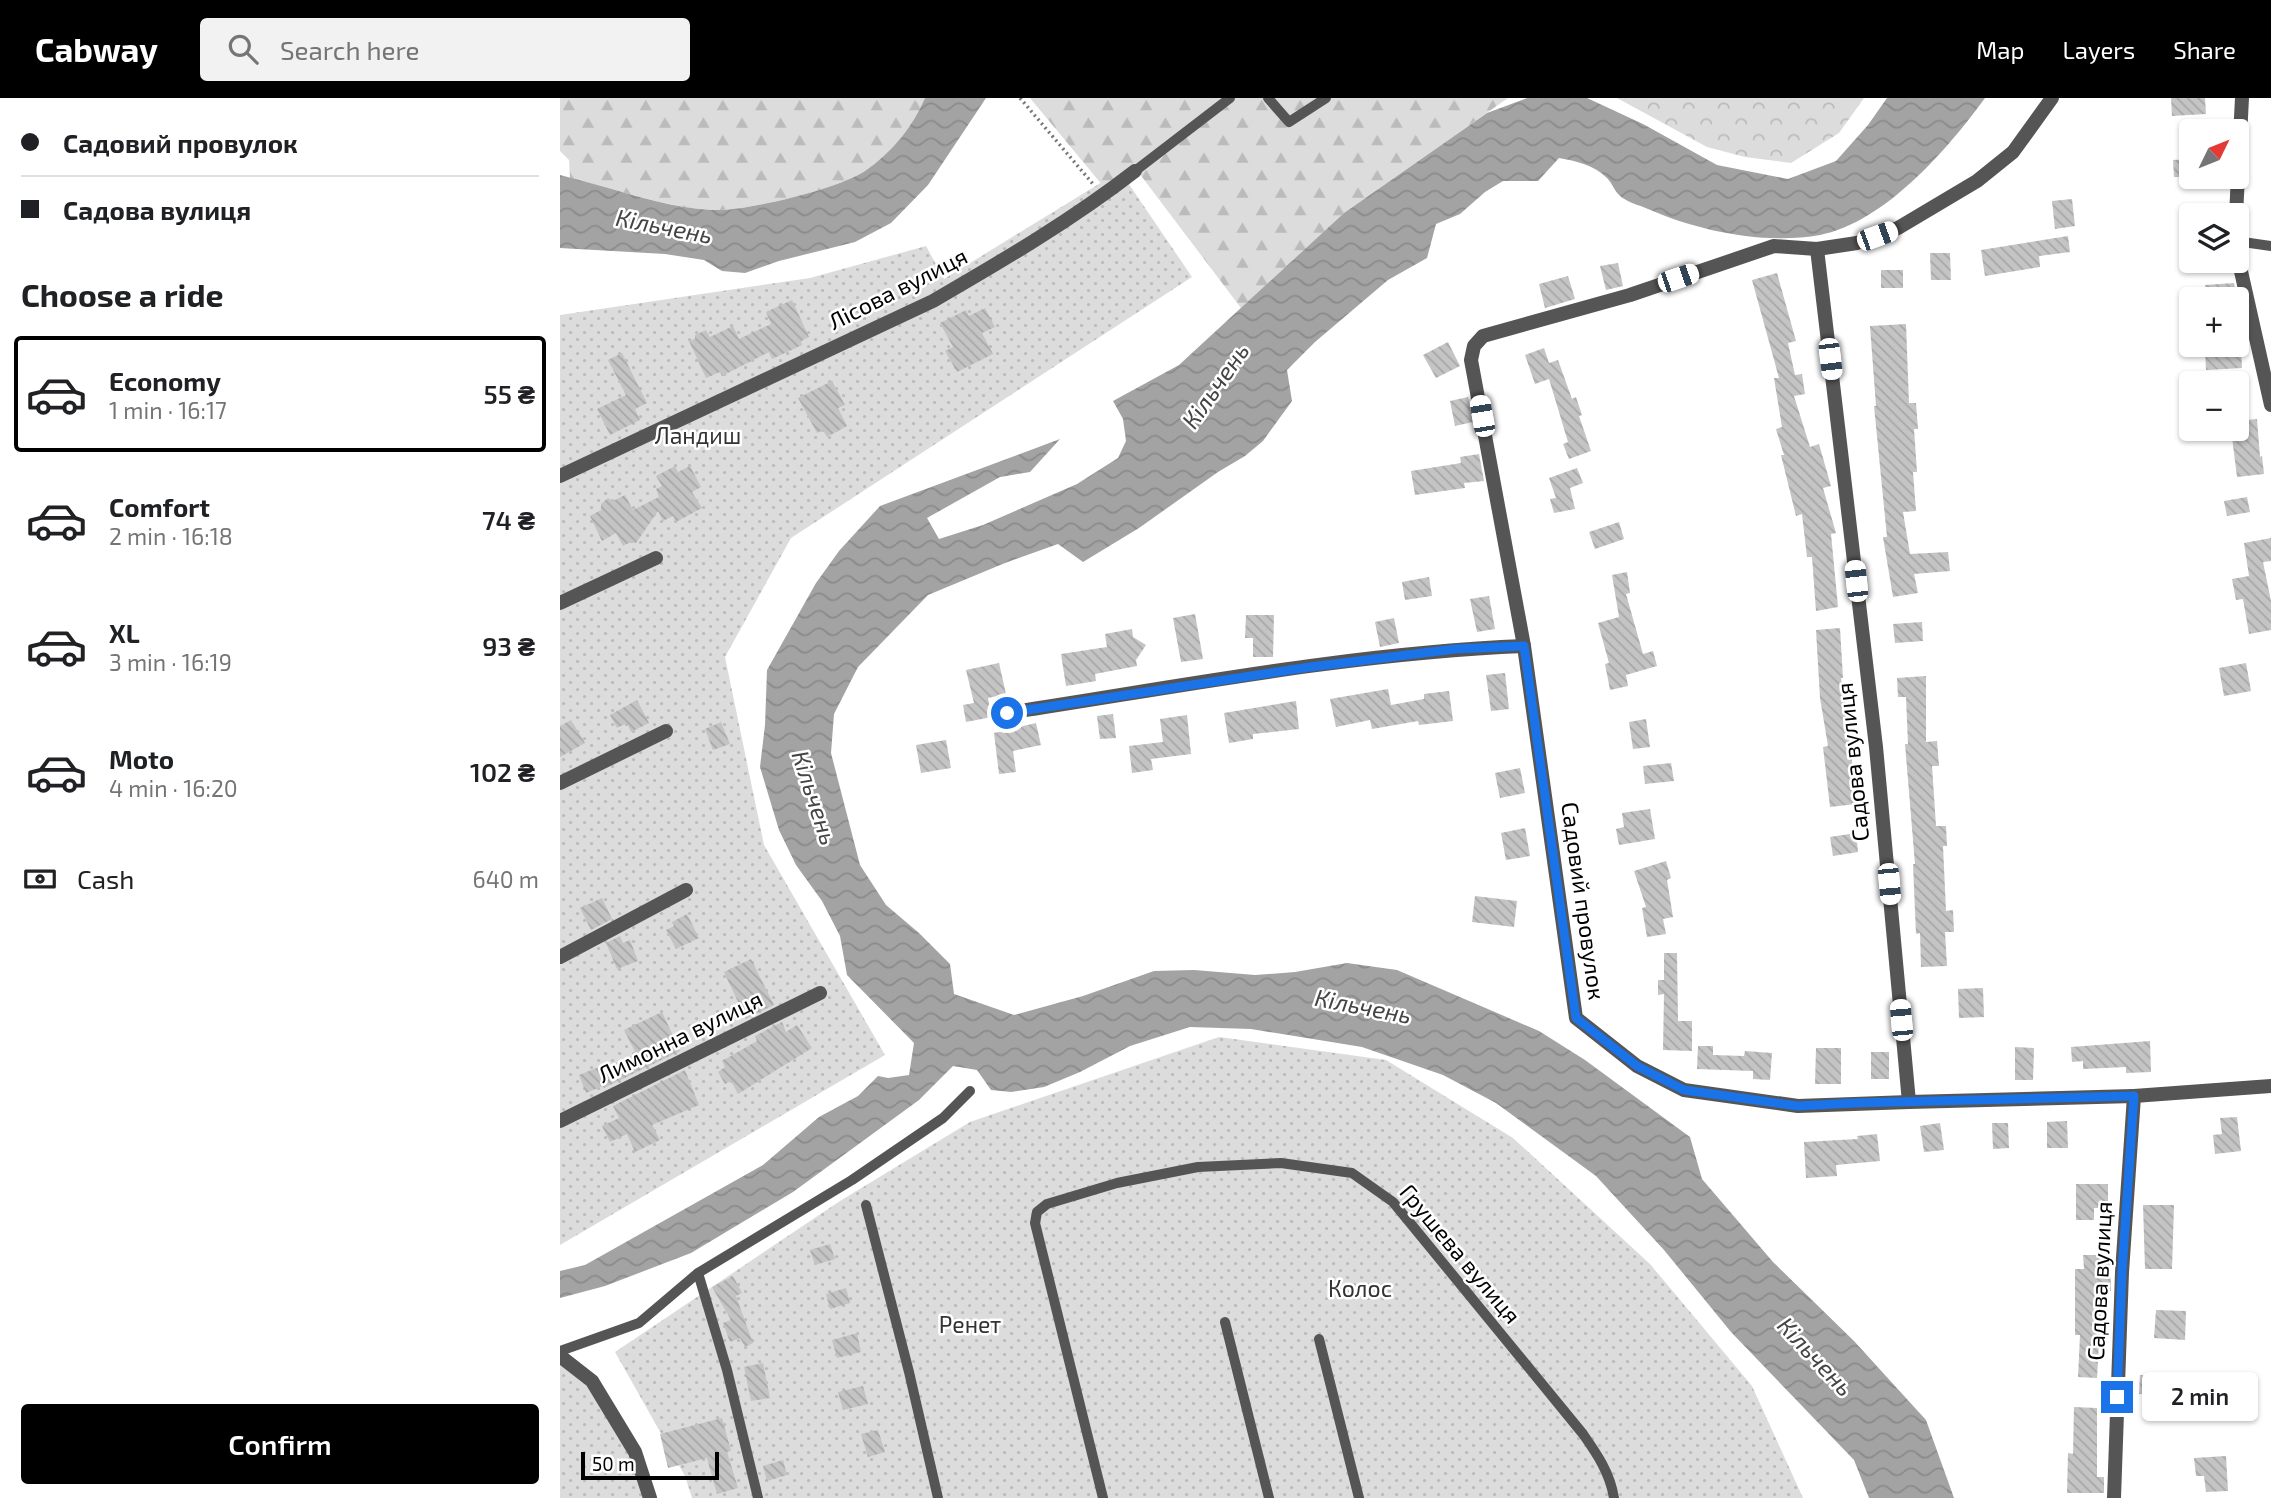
<!DOCTYPE html>
<meta charset="utf-8">
<style>
body{margin:0;font-family:"Exo 2",sans-serif;background:#f2f2f2;color:#202124;height:100vh;display:flex;flex-direction:column;font-size:26px;white-space:nowrap}
*{box-sizing:border-box;margin:0}
p{font-size:23px;color:#757577}
.icon{flex:none;width:38px;height:38px;fill:none;stroke:currentColor;stroke-width:2;stroke-linecap:round;stroke-linejoin:round}
.map{position:relative;flex:1;overflow:hidden}
.panel{display:flex;flex-direction:column;background:#fff;width:560px}
.panel>*{flex:none}
.guide{display:grid;align-content:center;height:154px;padding:0 21px;background:#fff}
.needle{width:46px;rotate:47deg}
.buttons{position:absolute;left:1619px;top:21px;display:grid;gap:14px}
.buttons a{display:grid;place-items:center;width:70px;height:70px;border-radius:7px;background:#fff;box-shadow:0 2px 5px #0004;font-size:35px}
.scale{position:absolute;left:21px;bottom:18px;width:138px;box-sizing:border-box;padding-left:7px;border:4px solid #000;border-top:0;font-size:19px;line-height:24px;white-space:nowrap;color:#000;-webkit-text-stroke:5px #fff;paint-order:stroke}
.end{position:absolute;width:32px;height:32px;margin:-16px;border:9px solid #1a73e8;background:#fff;box-shadow:0 0 0 4px #fff}
.from{border-radius:50%}
.bubble{position:absolute;height:49px;border-radius:7px;background:#fff;box-shadow:0 2px 5px #0004;font-size:23px;font-weight:600;line-height:49px;text-align:center}
.car{position:absolute;width:21px;height:42px;margin:-21px -10px;border-radius:9px;box-shadow:0 0 5px 2px #0007;background:linear-gradient(#fff 24%,#345 0 40%,#fff 0 76%,#345 0 86%,#fff 0)}
.guide b{display:flex;align-items:center;gap:24px;height:66px;font-size:26px}
.guide b+b{border-top:2px solid #e0e0e0}
.guide i{width:18px;height:18px;background:#202124}
ul{padding:0;list-style:none}
li{display:flex;align-items:center;gap:21px;height:116px;margin:0 14px 10px;padding:0 7px;border:4px solid transparent;border-radius:7px}
li div{flex:1}
li b{display:block;font-size:26px}
li em{font-style:normal;font-weight:600}
li.on{border-color:#000}
li>.icon{width:63px;height:63px;stroke-width:1.5}
h2{padding:0 21px;font-size:32px;line-height:84px}
.pay{display:flex;align-items:center;gap:18px;height:77px;padding:0 21px;font-size:26px}
.pay p{margin-inline-start:auto}
.button{display:flex;gap:14px;margin-top:auto;padding:14px 21px}
.button a{flex:1;height:80px;border-radius:7px;background:#000;color:#fff;font-size:28px;font-weight:600;line-height:80px;text-align:center}
header{display:flex;align-items:center;gap:42px;box-sizing:border-box;height:98px;padding:0 35px;background:#000;color:#fff}
header strong{font-size:33px}
nav{display:flex;gap:38px;margin-inline-start:auto;font-size:24px}
.search{width:490px;height:63px;background:#f2f2f2;display:flex;align-items:center;gap:18px;box-sizing:border-box;padding:0 24px;border-radius:7px;color:#757577;font-size:26px}
main{display:flex;flex:1;min-height:0}
.map>svg:first-child{display:block}
.grass{fill:url(#grass-dots)}
.forest{fill:url(#forest-firs)}
.park{fill:url(#park-crowns)}
.water{fill:url(#water-waves)}
.building{fill:url(#building-back-hatch)}
.lines{fill:none;stroke-linecap:round;stroke-linejoin:round}
.path{stroke:#777;stroke-width:3.5;stroke-dasharray:2 3.5;stroke-linecap:butt}
.lane{stroke:#555;stroke-width:10}
.street{stroke:#555;stroke-width:14}
.route{stroke:#1a73e8;stroke-width:9}
.labels{text-anchor:middle;stroke-width:5;stroke-linejoin:round;paint-order:stroke}
.street-label{font-size:23px;fill:#000;stroke:#fff}
.park-label{font-size:23px;fill:#333;stroke:#fff}
.water-label{font-size:24px;font-style:italic;fill:#444;stroke:#fff}
</style>
<header>
<strong>Cabway</strong>
<div class="search"><svg class="icon" aria-label="search" viewBox="0 0 24 24"><circle cx="10" cy="10" r="6"/><path d="M15 15l6 6"/></svg>Search here</div>
<nav><a>Map</a><a>Layers</a><a>Share</a></nav>
</header>
<main>
<section class="panel">
<div class="guide">
<b><i class="from"></i>Садовий провулок</b>
<b><i></i>Садова вулиця</b>
</div>
<h2>Choose a ride</h2>
<ul>
<li class="on"><svg class="icon" aria-label="car" viewBox="0 0 24 24"><path d="M5 17H2v-5l4-1 3-4h7l3 4 3 1v5h-3M9 17h6M6 11h13"/><circle cx="7" cy="17" r="2"/><circle cx="17" cy="17" r="2"/></svg><div><b>Economy</b><p>1 min · 16:17</p></div><em>55 ₴</em></li>
<li><svg class="icon" aria-label="car" viewBox="0 0 24 24"><path d="M5 17H2v-5l4-1 3-4h7l3 4 3 1v5h-3M9 17h6M6 11h13"/><circle cx="7" cy="17" r="2"/><circle cx="17" cy="17" r="2"/></svg><div><b>Comfort</b><p>2 min · 16:18</p></div><em>74 ₴</em></li>
<li><svg class="icon" aria-label="car" viewBox="0 0 24 24"><path d="M5 17H2v-5l4-1 3-4h7l3 4 3 1v5h-3M9 17h6M6 11h13"/><circle cx="7" cy="17" r="2"/><circle cx="17" cy="17" r="2"/></svg><div><b>XL</b><p>3 min · 16:19</p></div><em>93 ₴</em></li>
<li><svg class="icon" aria-label="car" viewBox="0 0 24 24"><path d="M5 17H2v-5l4-1 3-4h7l3 4 3 1v5h-3M9 17h6M6 11h13"/><circle cx="7" cy="17" r="2"/><circle cx="17" cy="17" r="2"/></svg><div><b>Moto</b><p>4 min · 16:20</p></div><em>102 ₴</em></li>
</ul>
<div class="pay"><svg class="icon" aria-label="cash" viewBox="0 0 24 24"><path d="M3 7h18v10H3z"/><circle cx="12" cy="12" r="2"/></svg>Cash<p>640 m</p></div>
<div class="button"><a>Confirm</a></div>
</section>
<div class="map">
<svg width="1711" height="1400" viewBox="0 0 1711 1400">
<defs>
<pattern id="grass-dots" width="8" height="8" patternUnits="userSpaceOnUse" patternTransform="scale(1.75)"><rect width="8" height="8" fill="#dcdcdc"/><path d="M2 2h.1M6 6h.1" fill="none" stroke="#bbb" stroke-width="1.8" stroke-linecap="round"/></pattern>
<pattern id="forest-firs" width="22" height="20" patternUnits="userSpaceOnUse" patternTransform="scale(1.75)"><rect width="22" height="20" fill="#dcdcdc"/><path d="M5 1l3.5 6h-7zM16 11l3.5 6h-7z" fill="#bbb"/></pattern>
<pattern id="park-crowns" width="20" height="18" patternUnits="userSpaceOnUse" patternTransform="scale(1.75)"><rect width="20" height="18" fill="#dcdcdc"/><path d="M2 6a3 3 0 1 1 6 0M12 15a3 3 0 1 1 6 0" fill="none" stroke="#bbb"/></pattern>
<pattern id="water-waves" width="16" height="10" patternUnits="userSpaceOnUse" patternTransform="scale(1.75)"><rect width="16" height="10" fill="#a3a3a3"/><path d="M0 5q4-4 8 0t8 0" fill="none" stroke="#8b8b8b"/></pattern>
<pattern id="building-back-hatch" width="6" height="6" patternUnits="userSpaceOnUse" patternTransform="scale(1.75)"><rect width="6" height="6" fill="#c4c4c4"/><path d="M-1 5l2 2M0 0l6 6M5-1l2 2" fill="none" stroke="#a7a7a7"/></pattern>
</defs>
<rect width="100%" height="100%" fill="#fff"/>
<g class="grass">
<path d="M560,73L632,179L231,440L165,559L204,747L325,957L0,1147V217L250,180L366,148L384,181Z"/>
<path d="M659,939L826,962L953,1040L1090,1166L1192,1288L1243,1400H132L125,1378L55,1254L280,1103L410,1024Z"/>
<path d="M0,1264L18,1272L70,1344L88,1400H0Z"/>
</g>
<g class="forest">
<path d="M0,0H365C352,30 332,54 305,73C278,91 184,114 151,112C103,109 56,91 10,80L9,62L0,53Z"/>
<path d="M470,0H948L784,115L681,210L579,75L548,94Z"/>
</g>
<path class="park" d="M1057,0H1304L1279,35L1231,65L1185,59L1147,49Z"/>
<g class="water">
<path d="M365,0H426L368,87L331,125L295,144L219,163L185,175L162,173L144,162L105,156L0,150V77C14,81 28,84 41,88C76,98 114,110 151,112C184,114 278,91 305,73C332,54 352,30 365,0Z"/>
<path d="M967,0H1027L1083,26L1157,67L1228,81L1276,63L1308,27L1327,0H1425C1388,51 1325,124 1260,137C1205,147 1138,133 1088,111C1079,107 1066,104 1059,97C1054,92 1052,85 1047,80C1034,67 1016,63 999,60L978,83H943L925,94L900,116L876,126L867,160L828,182L755,244L727,272L732,303L703,343L685,358L658,374L579,430L523,464L498,446L445,465L368,497L298,569L274,616L271,655L300,767L326,807L359,835L390,866L394,896L454,917L523,898L594,873L634,872L695,877L735,874L787,865L837,872L979,933L1025,962L1130,1039L1142,1081L1213,1164L1294,1243L1366,1322L1394,1400H1309L1294,1362L1171,1234L1104,1152L1036,1078L936,1005L883,977L802,949L691,931L630,929L570,948L520,974L484,989L451,994L431,992L417,972L393,968L359,1002L233,1094L131,1155L45,1188L0,1200V1173L25,1167L203,1067L259,1019L298,998L318,978L328,980L349,977L354,945L287,877L280,838L262,803L236,767L219,732L200,669L205,627L207,572L256,485L279,453L320,408L500,341L470,374L440,379L367,420L379,441L423,427L517,386L558,360L566,343L563,321L553,303L619,267L784,115L927,15Z"/>
</g>
<g class="building">
<path d="M1611,0H1645L1646,16L1612,18Z"/>
<path d="M1631,61V79H1614L1613,62Z"/>
<path d="M1512,101L1515,128L1495,131L1492,103Z"/>
<path d="M1508,138L1510,154L1479,158L1480,169L1425,178L1421,152Z"/>
<path d="M1370,155H1390L1391,182H1371Z"/>
<path d="M1058,165L1063,188L1046,192L1040,168Z"/>
<rect x="1321" y="172" width="22" height="18"/>
<path d="M1217,175L1236,243L1228,245L1235,277L1242,276L1245,296L1234,298L1250,349L1259,346L1271,388L1263,390L1276,435L1271,436L1278,509L1256,513L1252,459H1247L1242,416L1236,418L1221,357H1224L1216,331L1222,329L1214,280H1219L1192,182Z"/>
<path d="M1008,178L1015,201L985,210L979,186Z"/>
<path d="M1674,185L1677,201H1646L1645,187Z"/>
<path d="M232,202L249,239L241,243L242,247L212,261L209,254L162,278L160,274L146,280L129,243L135,241V237L146,232L150,239L173,228L179,241L211,226L206,214Z"/>
<path d="M425,210L435,229L422,235L433,256L397,274L385,253L393,249L380,225L406,212L409,218Z"/>
<path d="M1346,226L1349,305H1356L1358,331H1354L1357,374H1353L1356,413L1343,414L1350,456L1388,454L1390,473L1354,476L1358,495L1333,499L1323,439H1327L1314,308H1316L1310,228Z"/>
<path d="M888,244L900,268L876,280L863,257Z"/>
<path d="M984,250L989,265L998,262L1012,301L1016,299L1022,317L1019,318L1031,353L1009,361L1003,346L1008,344L989,281L975,286L965,257Z"/>
<path d="M1681,250L1682,270L1646,272L1645,251Z"/>
<path d="M62,255L87,305L75,311L80,322L50,337L37,311L66,297L48,262Z"/>
<path d="M272,283L285,307L278,310L287,328L267,339L263,332L257,335L238,300Z"/>
<path d="M908,299L913,324L895,328L890,303Z"/>
<path d="M1697,321L1700,359L1702,358L1704,376L1677,379L1671,331H1676V323Z"/>
<path d="M919,356L924,383L904,385L905,390L855,397L851,373L901,365L900,359Z"/>
<path d="M115,368L118,374L130,368L141,389L132,394L142,410L116,424L113,418L103,423L98,413L76,445H68L63,448L56,435L42,443L30,418L41,412V406L48,400L53,403L65,397L73,412L99,399L96,391L102,388L96,378Z"/>
<path d="M1017,370L1023,385L1010,390L1015,411L994,415L990,401L996,400L989,380Z"/>
<path d="M1687,399L1690,414L1667,418L1664,403Z"/>
<path d="M1059,424L1064,441L1035,451L1029,434Z"/>
<path d="M1711,440V463L1703,464L1711,503V532L1689,536L1683,501L1676,502L1672,481L1689,478L1684,445Z"/>
<path d="M1067,474L1070,495L1066,496L1083,556L1093,553L1097,568L1066,577L1068,588L1050,592L1045,566L1049,565L1038,525L1059,519L1052,477Z"/>
<path d="M869,479L872,498L845,502L842,484Z"/>
<path d="M929,498L935,531L917,534L910,501Z"/>
<path d="M635,516L643,561L621,564L613,520Z"/>
<path d="M686,517H714L713,559H693V540H685Z"/>
<path d="M834,520L839,545L820,549L815,524Z"/>
<path d="M1362,524L1363,543L1335,545L1333,526Z"/>
<path d="M1280,530L1283,580H1281L1288,621L1296,706L1270,709L1263,649L1268,648L1260,600L1256,532Z"/>
<path d="M572,531L573,539L586,547L576,562L577,568L535,576L536,583L506,588L501,556L547,549L545,536Z"/>
<path d="M439,565L446,596L428,600L432,619L406,624L403,607L414,605L406,572Z"/>
<path d="M1686,565L1691,593L1664,598L1659,570Z"/>
<path d="M945,575L949,611L931,613L926,577Z"/>
<path d="M1366,578V644L1377,643L1379,668H1372L1376,728H1386L1387,748H1383L1386,813L1393,812L1394,834H1385L1387,868L1361,869L1360,835L1356,836L1353,766H1355L1345,646H1348L1346,599H1338L1337,580Z"/>
<path d="M828,591L831,607L864,601V596L889,593L893,623L859,627L858,623L812,631L810,622L776,629L770,601Z"/>
<path d="M77,602L89,625L71,634L67,625L57,630L50,617Z"/>
<path d="M736,603L739,631L693,636V641L669,645L664,615Z"/>
<path d="M553,616L556,640L540,641L537,618Z"/>
<path d="M627,617L631,656L591,661L593,672L572,675L569,648L603,644L600,621Z"/>
<path d="M1086,621L1090,649L1073,651L1069,624Z"/>
<path d="M11,622L25,645L0,659V628Z"/>
<path d="M161,624L170,646L153,652L145,631Z"/>
<path d="M476,625L481,647L453,653L456,674L439,676L434,635Z"/>
<path d="M386,642L391,670L361,675L356,647Z"/>
<path d="M1111,665L1114,683L1085,686L1083,668Z"/>
<path d="M960,670L965,695L940,700L935,675Z"/>
<path d="M1090,711L1095,741L1059,747L1056,731L1064,729L1062,715Z"/>
<path d="M965,730L970,758L946,762L941,735Z"/>
<path d="M1296,735L1298,754L1273,758L1270,739Z"/>
<path d="M1106,763L1111,780L1107,782L1113,819L1103,821L1106,836L1087,839L1082,810L1086,809L1074,773Z"/>
<path d="M915,798L957,803L954,829L912,824Z"/>
<path d="M42,800L52,821L31,832L20,810Z"/>
<path d="M127,816L139,840L116,851L106,832L114,828L112,824Z"/>
<path d="M60,838L63,845L70,842L78,863L57,871L46,845Z"/>
<path d="M1104,855H1117L1118,923H1132V953L1103,952L1104,896L1098,897V882H1104Z"/>
<path d="M191,861L214,907L186,921L164,874Z"/>
<path d="M1423,890L1424,919L1399,920L1398,891Z"/>
<path d="M102,914L120,953L44,990L43,988L26,995L19,977L44,967L46,970L76,956L64,932Z"/>
<path d="M222,924L226,934L237,927L252,950L178,996L171,983L165,986L158,974L165,969L162,963L197,943L195,938Z"/>
<path d="M1590,943L1591,974L1566,975V969L1523,971V963L1512,964L1511,949Z"/>
<path d="M1138,948H1153V957L1184,958L1185,953L1212,955L1210,982L1193,981V973L1137,971Z"/>
<path d="M1455,949L1474,950L1473,982H1455Z"/>
<path d="M1256,950H1281V986H1255Z"/>
<rect x="1311" y="954" width="18" height="27"/>
<path d="M125,972L139,1007L92,1027L100,1042L75,1054L67,1036L50,1044L42,1028L59,1020L53,1008Z"/>
<path d="M1677,1019L1681,1053L1655,1056L1653,1037L1662,1036L1660,1020Z"/>
<path d="M1507,1023L1508,1050H1487V1024Z"/>
<path d="M1380,1025L1384,1052L1364,1054L1360,1028Z"/>
<path d="M1432,1025H1448L1449,1050L1433,1051Z"/>
<path d="M1317,1036L1320,1063L1276,1067L1277,1078L1246,1080L1244,1044L1298,1041L1297,1038Z"/>
<path d="M1516,1086H1548V1110H1534V1122H1516Z"/>
<path d="M1583,1107H1614L1612,1171H1585Z"/>
<path d="M270,1146L275,1161L255,1167L250,1152Z"/>
<path d="M1523,1157H1550L1551,1193L1542,1194L1537,1280L1518,1279L1520,1237H1515V1171H1524Z"/>
<path d="M173,1178L182,1195L176,1198L193,1245L185,1249L180,1240L170,1244L163,1225L171,1222L152,1189Z"/>
<path d="M286,1190L290,1205L270,1211L266,1196Z"/>
<path d="M1596,1212L1626,1213L1625,1242L1594,1240Z"/>
<path d="M297,1235L301,1254L277,1260L272,1242Z"/>
<path d="M203,1265L210,1300L191,1303L184,1269Z"/>
<path d="M1580,1277L1609,1279L1608,1297L1579,1296Z"/>
<path d="M303,1288L308,1306L283,1312L278,1294Z"/>
<path d="M1514,1309L1537,1310V1379H1544V1395H1507L1508,1355L1513,1356Z"/>
<path d="M162,1320L171,1353L167,1354L178,1390L157,1396L147,1360L108,1370L100,1336Z"/>
<path d="M318,1332L325,1354L308,1359L301,1336Z"/>
<path d="M1666,1358L1668,1393L1646,1394L1644,1378H1636L1634,1360Z"/>
<path d="M223,1362L227,1377L207,1383L203,1368Z"/>
</g>
<g class="lines">
<path class="path" d="M460,0L533,86"/>
<g class="lane">
<path d="M708,0L729,24L766,0"/>
<path d="M575,73L670,0"/>
<path d="M1676,143L1711,148"/>
<path d="M306,1107L349,1274L378,1400"/>
<path d="M138,1175L167,1272L198,1400"/>
<path d="M665,1224L709,1400"/>
<path d="M759,1241L799,1400"/>
<path d="M0,1253L79,1225L138,1175L292,1082L383,1020L410,993"/>
<path d="M543,1400L475,1125L477,1114L487,1106L557,1085L638,1069L721,1065L792,1075L833,1104L1023,1336C1037,1356 1050,1375 1054,1400"/>
</g>
<g class="street">
<path d="M1492,0L1453,54L1417,83L1338,130L1297,145L1257,151L1316,649L1349,1004L1574,998L1562,1174L1554,1400"/>
<path d="M1676,117L1682,0"/>
<path d="M1257,151L1214,148L1070,197L923,238L914,248L911,262L964,548L1016,920L1077,968L1124,992L1238,1008L1349,1004"/>
<path d="M1676,151L1711,307"/>
<path d="M0,378L373,203C442,163 512,122 575,73"/>
<path d="M0,505L96,460"/>
<path d="M447,615C618,589 791,555 964,548"/>
<path d="M0,685L106,633"/>
<path d="M0,859L126,792"/>
<path d="M1574,998L1711,988"/>
<path d="M0,1023L260,895"/>
<path d="M0,1258L32,1283L75,1354L90,1400"/>
</g>
</g>
<g class="lines">
<path class="route" d="M447,615L750,569L895,551L964,548L1016,920L1077,968L1124,992L1238,1008L1294,1005L1574,998L1562,1174L1557,1299"/>
</g>
<g class="labels">
<g class="street-label">
<text transform="translate(338 191) rotate(-27)" y="8">Лісова вулиця</text>
<text transform="translate(1293 664) rotate(-96)" y="8">Садова вулиця</text>
<text transform="translate(1023 803) rotate(82)" y="8">Садовий провулок</text>
<text transform="translate(120 939) rotate(-26)" y="8">Лимонна вулиця</text>
<text transform="translate(900 1156) rotate(50)" y="8">Грушева вулиця</text>
<text transform="translate(1540 1183) rotate(-87)" y="8">Садова вулиця</text>
</g>
<g class="park-label">
<text x="138" y="346">Ландиш</text>
<text x="800" y="1199">Колос</text>
<text x="410" y="1235">Ренет</text>
</g>
<g class="water-label">
<text transform="translate(104 129) rotate(11)" y="8">Кільчень</text>
<text transform="translate(656 288) rotate(-55)" y="8">Кільчень</text>
<text transform="translate(254 700) rotate(72)" y="8">Кільчень</text>
<text transform="translate(803 909) rotate(11)" y="8">Кільчень</text>
<text transform="translate(1255 1259) rotate(47)" y="8">Кільчень</text>
</g>
</g>
</svg>
<div class="buttons">
<a><svg class="needle" viewBox="-14 -14 28 28"><path d="M0-13l5 13h-10z" fill="#e53935"/><path d="M0 13l5-13h-10z" fill="#757577"/></svg></a>
<a><svg class="icon" aria-label="layers" viewBox="0 0 24 24"><path d="M12 4l9 5-9 5-9-5zM3 14l9 5 9-5"/></svg></a>
<a>+</a>
<a>−</a>
</div>
<div class="scale">50 m</div>
<i class="end from" style="left:447px;top:615px"></i>
<i class="end" style="left:1557px;top:1299px"></i>
<div class="bubble" style="left:1582px;top:1274px;width:116px">2 min</div>
<i class="car" style="left:1317px;top:138px;rotate:70deg"></i>
<i class="car" style="left:1118px;top:180px;rotate:71deg"></i>
<i class="car" style="left:1270px;top:261px;rotate:173deg"></i>
<i class="car" style="left:922px;top:318px;rotate:350deg"></i>
<i class="car" style="left:1296px;top:483px;rotate:354deg"></i>
<i class="car" style="left:1329px;top:786px;rotate:175deg"></i>
<i class="car" style="left:1341px;top:922px;rotate:355deg"></i>
</div>
</main>
